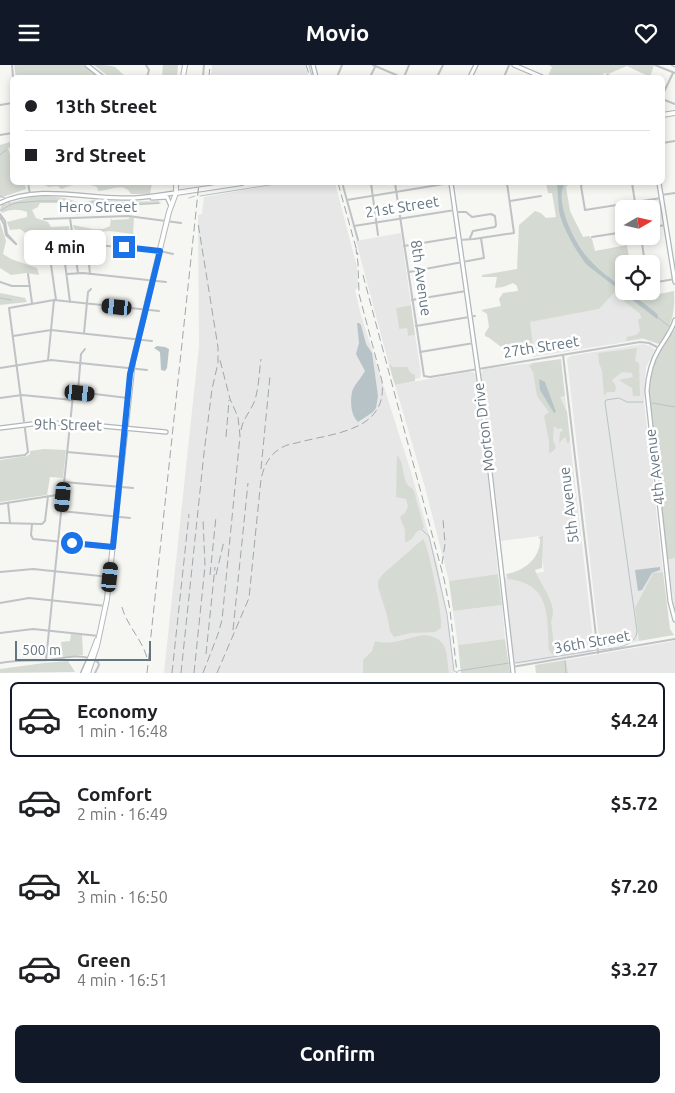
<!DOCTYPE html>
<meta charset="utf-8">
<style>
body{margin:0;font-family:Ubuntu,sans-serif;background:#f2f2f2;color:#202124;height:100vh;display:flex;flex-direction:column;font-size:19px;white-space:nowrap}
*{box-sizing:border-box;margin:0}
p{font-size:16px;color:#757577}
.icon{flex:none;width:28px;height:28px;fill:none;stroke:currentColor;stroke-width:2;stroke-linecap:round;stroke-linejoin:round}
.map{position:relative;height:608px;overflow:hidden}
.sheet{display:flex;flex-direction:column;background:#fff;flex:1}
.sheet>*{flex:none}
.top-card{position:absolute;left:10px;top:10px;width:655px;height:110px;border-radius:8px;box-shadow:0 2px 8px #0003;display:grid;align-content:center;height:110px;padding:0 15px;background:#fff}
.needle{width:32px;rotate:81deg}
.buttons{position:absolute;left:615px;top:135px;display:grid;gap:10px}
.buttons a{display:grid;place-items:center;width:45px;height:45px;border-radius:8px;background:#fff;box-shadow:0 2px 8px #0003;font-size:25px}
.scale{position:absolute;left:15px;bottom:12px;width:136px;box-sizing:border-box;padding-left:5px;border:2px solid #657683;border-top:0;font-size:14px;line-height:18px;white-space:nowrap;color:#657683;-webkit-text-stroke:4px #fff;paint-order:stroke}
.end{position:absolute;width:22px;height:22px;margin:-11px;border:6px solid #1a73e8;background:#fff;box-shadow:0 0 0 2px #fff}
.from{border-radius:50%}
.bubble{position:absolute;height:35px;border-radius:8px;background:#fff;box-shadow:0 2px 8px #0003;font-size:16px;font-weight:600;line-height:35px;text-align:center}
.car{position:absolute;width:15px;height:30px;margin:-15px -8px;border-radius:6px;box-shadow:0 0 4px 1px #0007;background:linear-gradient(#222 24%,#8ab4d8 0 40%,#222 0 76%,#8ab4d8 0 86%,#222 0)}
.top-card b{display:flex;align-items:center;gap:18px;height:48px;font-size:19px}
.top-card b+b{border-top:1px solid #e0e0e0}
.top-card i{width:12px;height:12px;background:#202124}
ul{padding:9px 0 0;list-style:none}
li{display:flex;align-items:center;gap:15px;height:75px;margin:0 10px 8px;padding:0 5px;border:2px solid transparent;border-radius:8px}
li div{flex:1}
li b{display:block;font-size:19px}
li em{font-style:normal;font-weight:600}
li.active{border-color:#111827}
li>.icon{width:45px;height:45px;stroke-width:1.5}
.button{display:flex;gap:10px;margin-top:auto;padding:10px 15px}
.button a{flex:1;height:58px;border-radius:8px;background:#111827;color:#fff;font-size:20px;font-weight:600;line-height:58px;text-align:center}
header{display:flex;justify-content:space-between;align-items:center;height:65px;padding:0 15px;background:#111827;color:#fff;font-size:22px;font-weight:600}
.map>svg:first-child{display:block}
.built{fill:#e6e7e6}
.green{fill:#d5dbd2}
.water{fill:#b7c3c7}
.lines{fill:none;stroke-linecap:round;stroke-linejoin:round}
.stream{stroke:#b7c3c7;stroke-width:1}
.secondary-casing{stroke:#b1b7bb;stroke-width:5.5}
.primary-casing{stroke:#b2b7ba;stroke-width:6}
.highway-casing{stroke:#b2b6b9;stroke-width:8}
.street{stroke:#bfc3c6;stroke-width:2}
.secondary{stroke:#fff;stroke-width:3}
.primary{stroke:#fff;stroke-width:4}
.highway{stroke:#fff;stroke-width:5}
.rail{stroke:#a0a7ac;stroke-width:1;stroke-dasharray:8 4;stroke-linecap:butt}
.route{stroke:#1a73e8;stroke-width:6}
.labels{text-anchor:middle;stroke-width:5;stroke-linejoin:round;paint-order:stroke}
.street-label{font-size:15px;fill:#657683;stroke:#fff}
</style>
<header><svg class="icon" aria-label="menu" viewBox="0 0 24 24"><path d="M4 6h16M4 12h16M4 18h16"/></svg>Movio<svg class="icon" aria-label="heart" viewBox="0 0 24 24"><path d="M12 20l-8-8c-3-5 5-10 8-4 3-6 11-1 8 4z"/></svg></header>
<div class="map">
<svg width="675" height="608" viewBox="0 0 675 608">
<rect width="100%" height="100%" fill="#f6f6f2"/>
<g class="built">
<path d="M212,0H305L309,12H211Z"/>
<path d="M285,118H335L357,202L358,222L355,225L360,247L411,407L437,498L449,562L454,608H164L199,281L198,150L202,149L204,132Z"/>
<path d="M401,168L411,240L396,243L399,264L407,262L408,271L415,270L421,308L420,313L394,318L356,176Z"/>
<path d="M614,228L640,249L644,274L533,292L528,257L599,244Z"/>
<path d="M643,279L650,281L655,285L646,302L644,337L663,507L653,508L636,543L639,576L600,583L567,294L570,291Z"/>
<path d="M532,298L540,335L565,331L594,583L593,587L517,599L514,597L504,512L544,507L540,471L501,476L481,308L483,304Z"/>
<path d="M468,307H473L477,311L498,509L449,516L425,422L395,320Z"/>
<path d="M675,493V545L667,495Z"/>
<path d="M502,540L505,574L458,580L453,546Z"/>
<path d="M675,576V608H568L566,595Z"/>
</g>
<g class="green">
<path d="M14,0H83L100,12H16Z"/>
<path d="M94,0C100,0 110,0 115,2C121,7 120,8 129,12H109Z"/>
<path d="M163,0H178L177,12H162Z"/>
<path d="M549,0H654L650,12L627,1L608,9L604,8L602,12H551L548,11L552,2Z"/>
<path d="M10,77L12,82L8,83L12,95V118H25L26,124L0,133V80Z"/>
<path d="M40,118H152L150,129H131C123,116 111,126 98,126L97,122C87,118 71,118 62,124L57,121L49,122Z"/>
<path d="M546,118H570L566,122L570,146L583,172L589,171L592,174L595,186L627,180L630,199H624V226H637L644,232L674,226C675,248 672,262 659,279L644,274L643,273L626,276L627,272L636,270L640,266L638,255L641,253L640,249L614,228L599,244L530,257L534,290L529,291L526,280L524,282C514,283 503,285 496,278C492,275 490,273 485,271V268L489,262L487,249L481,245L501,241L499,234L503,228L518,226L517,221L513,218L503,222L495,223L497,212H482V210L517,204L519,160L535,146L541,148L546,153L556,152L552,128H548Z"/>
<path d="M46,131L65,133L80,138L93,135L126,137L159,136V139L128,141L103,139L83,146L80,150L73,149L74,144L61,138H40L38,142L32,145L36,153L48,157L51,162L69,161L70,171L61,174C50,169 41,166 30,171L20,164L10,165L7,157L27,152V147C18,144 11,144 2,148L0,144L2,140L32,132Z"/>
<path d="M129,152L134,153L133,169L110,166L97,167L95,175H86L82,166L74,164L73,160L93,164H103L110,161L111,153L112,155L129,154Z"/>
<path d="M0,157L6,176L3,189L11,194L37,203L39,210L27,208L11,210L0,203Z"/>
<path d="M0,228L25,233L27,237L0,240Z"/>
<path d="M411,240L415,270L408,271L407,263L399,264L396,243Z"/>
<path d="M675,264V493L667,495L648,324C652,300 661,283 675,264Z"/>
<path d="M637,283L635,296L639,298L640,331H633L632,323L619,315L633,312L632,308L622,307L612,315L616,322L615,327H607L604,331L602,306L599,298L598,288Z"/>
<path d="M561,294L565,331L560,332L567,347L570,375L568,379L565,372L559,378L560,367L563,366L561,363L558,364L554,361L553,375L556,383L552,387L549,388V376L544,351L549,347L537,331L533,307L529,300H532V298Z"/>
<path d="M389,299L393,302H407L411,308L415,310V316L395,320Z"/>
<path d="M44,384L66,385L63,413L50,412L47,430L0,437V395L27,391L30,389V386Z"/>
<path d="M397,390C404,398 402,408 406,417C408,422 412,422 414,426L424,463C422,465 420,465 418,466C412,471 413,476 405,477V465L400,452L405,448L408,441L406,434L396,432Z"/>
<path d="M543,471L542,503L535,505C540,520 559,539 551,556L555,590H553L549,585C547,550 551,519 508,514L506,509C523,507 541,493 540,474L538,472Z"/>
<path d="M423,474C428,479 444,555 441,563L435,567L411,568L394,572L390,566L387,550L378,522V516L383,509Z"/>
<path d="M663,507L670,564L674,570L639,576L635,543L653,508Z"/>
<path d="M498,509L502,540L453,546L449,516Z"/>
<path d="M71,569L82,570L83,590L63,592L61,577L70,576Z"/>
<path d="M425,570C449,573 446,589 449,608H363V595L372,586L375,576C393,581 408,572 425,570Z"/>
<path d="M505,574L510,608H461L458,580Z"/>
<path d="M566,595L568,608H536L535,600Z"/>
<path d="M68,596L75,607L0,608V604L44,598Z"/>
</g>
<g class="water">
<path d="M557,118H565C553,135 575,179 588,193C598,205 611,214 624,223V226H628L655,247L658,250L657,254L587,200C577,188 562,162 559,146C558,137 558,127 557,118Z"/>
<path d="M357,258H359L361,260L366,279L372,288L378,331L376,343L373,347L358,357C351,351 350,336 352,327C354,320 362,312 365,306L356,289L359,278Z"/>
<path d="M157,281L165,282L169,284L167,303L165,306L161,305L160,287L154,283Z"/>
<path d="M539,314L545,317L556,347L554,348L540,325Z"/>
<path d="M660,502V505L652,508L642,525L638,526L635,505Z"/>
</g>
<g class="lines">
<g class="stream">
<path d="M309,0L312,12"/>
<path d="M0,90L6,85"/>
<path d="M560,126L561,135"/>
<path d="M0,131L7,134L10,139"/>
<path d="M200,131L282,118"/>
<path d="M189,133L195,131"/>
<path d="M0,146L10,140L16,138L38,136H58L76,142L92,137L127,140L160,138"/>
<path d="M0,233L11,235"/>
<path d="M656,251L670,262"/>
<path d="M652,338L675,342"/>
<path d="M422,465L429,471L447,549L454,606L456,607"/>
<path d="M599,585C612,583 636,583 637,566L605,337L606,335L619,333L627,337H643"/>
<path d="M565,596L566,608"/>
<path d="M515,598L596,585"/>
<path d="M458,606L509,598"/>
</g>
<g class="secondary-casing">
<g id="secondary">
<path d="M87,0L102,12"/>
<path d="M313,0L316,12"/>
<path d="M514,0L542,12"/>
<path d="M470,12L476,0"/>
<path d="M451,118L481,328L513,608"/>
<path d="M659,118L675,217"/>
<path d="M152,133L167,132L171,141"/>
<path d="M0,138C38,120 82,133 122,133C140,134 157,130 176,128"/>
<path d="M675,255C672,266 665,274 659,284C651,297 648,311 647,326L670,536L675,555"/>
<path d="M0,363L32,359L70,358L166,367"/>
</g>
</g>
<g class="primary-casing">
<g id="primary">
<path d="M183,12L185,0"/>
<path d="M662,50L675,48"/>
<path d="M176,128L242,118"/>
<path d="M87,601L97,575"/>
<path d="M88,608L97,581L107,534L133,296L169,147L176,128V118"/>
</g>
</g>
<g class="highway-casing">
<path id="highway" d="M84,608L88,599"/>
</g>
<g class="street">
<path d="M12,0L13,12"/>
<path d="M146,0L149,5L147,12"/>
<path d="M373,0L401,12"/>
<path d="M655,0L675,8"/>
<path d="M203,12L204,0"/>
<path d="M337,12L342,0"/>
<path d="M370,12L375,2"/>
<path d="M404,12L409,0"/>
<path d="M437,12L443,0"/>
<path d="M504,12L509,0"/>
<path d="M604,12L607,10L614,12"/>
<path d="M662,31L673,8"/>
<path d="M662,34L675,39"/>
<path d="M0,40L12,38"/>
<path d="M0,70L12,68"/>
<path d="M662,78L675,76"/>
<path d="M28,118L30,129"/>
<path d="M371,118L378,170"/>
<path d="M395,118L424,311L430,312L640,277L649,278L659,283"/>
<path d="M588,118H583L581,121L585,145L661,133"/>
<path d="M632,118L636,144"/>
<path d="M343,121L358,175"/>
<path d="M661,130L675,128"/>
<path d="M347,135L450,118"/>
<path d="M510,136L541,131"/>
<path d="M455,147H466L472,152L491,149L495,151L496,160L495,162L473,166L470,173"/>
<path d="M0,149L5,156L7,169L16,179"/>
<path d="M0,152L4,159L6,170L16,179"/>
<path d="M70,153L78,208"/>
<path d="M44,154L128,151L181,158"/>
<path d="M354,161L455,145"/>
<path d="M651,162L666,160"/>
<path d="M47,171L56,235"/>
<path d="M641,171L645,199"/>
<path d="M592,172L624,167"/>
<path d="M459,175L474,174L514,168L507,118"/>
<path d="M404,181L459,172"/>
<path d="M63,183L70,237"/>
<path d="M409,207L484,193L481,173"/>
<path d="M28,209L32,238"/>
<path d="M67,209L83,208L166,217"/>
<path d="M90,209L87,179L160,186L173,189"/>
<path d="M0,217L12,221H30"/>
<path d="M651,218L675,214"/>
<path d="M412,235L466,226"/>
<path d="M416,261L475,251"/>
<path d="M84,268L88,227L91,224"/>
<path d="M13,271L51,265L152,276"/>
<path d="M420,287L474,278"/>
<path d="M563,290L598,588"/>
<path d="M48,295L54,235"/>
<path d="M0,303L51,295L147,305"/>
<path d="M78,327L128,333"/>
<path d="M0,333L22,330L73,335"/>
<path d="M67,387L122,392"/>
<path d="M0,393L25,390L28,387L9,243L54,235L159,246"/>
<path d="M64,417L133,423"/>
<path d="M8,438L10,458"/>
<path d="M0,439L63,429"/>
<path d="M61,446L130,453"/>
<path d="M0,458L42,459L45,456L48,431"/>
<path d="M32,459L31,470L33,474L113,482"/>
<path d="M0,507L33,504L110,512"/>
<path d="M0,538L29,533L106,541"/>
<path d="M0,568L33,564L99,571"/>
<path d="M46,595L73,330L78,326L81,289L85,284"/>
<path d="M93,595L98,597L99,600L95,608"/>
<path d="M0,598C18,595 31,596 49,595C62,594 75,589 89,593"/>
<path d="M512,602L675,574"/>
</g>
<use href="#secondary" class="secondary"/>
<use href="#primary" class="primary"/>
<use href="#highway" class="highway"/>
<g class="rail">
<path d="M306,0L310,12"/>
<path d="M671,0L675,2"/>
<path d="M209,12L210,0"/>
<path d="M338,118L358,190"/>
<path d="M363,210L444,514L450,545L457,608"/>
<path d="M241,365C243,353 251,346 255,335C259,322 259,307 261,294"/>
<path d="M226,372L229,335"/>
<path d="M261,404L270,311"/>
<path d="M442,499L445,479L443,454"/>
<path d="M210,510L216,452"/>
<path d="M216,510L224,476"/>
<path d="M122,542C127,561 142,574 147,593"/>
<path d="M233,565L248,418"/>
<path d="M206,589L215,502"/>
<path d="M147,608L199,118"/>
<path d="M172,608L189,449"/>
<path d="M181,608L204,388L212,324L218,298V282L198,158"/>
<path d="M194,608L205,501L203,454"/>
<path d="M203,608L218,569L222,555L240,371L238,352L230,334L220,295"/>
<path d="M217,608L249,533L261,414C264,401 269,390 281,383C287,379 293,379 300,377C334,368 388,366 382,316L359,229L358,198L356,184"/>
</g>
</g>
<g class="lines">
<path class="route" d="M72,478L113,482L130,309L160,186L124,182"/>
</g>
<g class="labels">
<g class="street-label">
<text x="98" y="147">Hero Street</text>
<text transform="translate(402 142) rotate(-9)" y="5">21st Street</text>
<text transform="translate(421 213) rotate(82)" y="5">8th Avenue</text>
<text transform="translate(541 282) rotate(-9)" y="5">27th Street</text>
<text transform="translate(68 360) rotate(1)" y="5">9th Street</text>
<text transform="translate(484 362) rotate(-97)" y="5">Morton Drive</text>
<text transform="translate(655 402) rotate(-97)" y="5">4th Avenue</text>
<text transform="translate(569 440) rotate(-97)" y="5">5th Avenue</text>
<text transform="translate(592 577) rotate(-10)" y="5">36th Street</text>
</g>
</g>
</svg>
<div class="buttons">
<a><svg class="needle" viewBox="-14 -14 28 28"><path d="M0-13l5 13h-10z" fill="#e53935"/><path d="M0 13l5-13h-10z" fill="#757577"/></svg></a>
<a><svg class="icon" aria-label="locate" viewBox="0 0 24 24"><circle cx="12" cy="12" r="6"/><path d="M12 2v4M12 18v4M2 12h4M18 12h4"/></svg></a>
</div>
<div class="scale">500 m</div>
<i class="end from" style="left:72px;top:478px"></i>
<i class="end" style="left:124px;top:182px"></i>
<div class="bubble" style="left:24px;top:165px;width:82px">4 min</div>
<i class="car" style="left:117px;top:242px;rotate:276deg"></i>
<i class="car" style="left:80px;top:328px;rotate:96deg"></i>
<i class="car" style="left:63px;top:432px;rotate:185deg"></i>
<i class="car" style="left:110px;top:512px;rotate:6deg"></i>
<div class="top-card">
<b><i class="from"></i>13th Street</b>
<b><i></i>3rd Street</b>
</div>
</div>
<section class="sheet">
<ul>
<li class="active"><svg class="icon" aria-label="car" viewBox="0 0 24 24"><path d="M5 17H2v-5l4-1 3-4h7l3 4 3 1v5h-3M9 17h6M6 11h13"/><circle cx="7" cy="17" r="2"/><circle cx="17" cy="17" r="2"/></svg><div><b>Economy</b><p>1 min · 16:48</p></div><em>$4.24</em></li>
<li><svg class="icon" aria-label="car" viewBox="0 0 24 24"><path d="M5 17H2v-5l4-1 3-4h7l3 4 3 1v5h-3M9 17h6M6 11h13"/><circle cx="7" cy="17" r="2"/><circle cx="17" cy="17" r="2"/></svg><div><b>Comfort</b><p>2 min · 16:49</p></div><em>$5.72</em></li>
<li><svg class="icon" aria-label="car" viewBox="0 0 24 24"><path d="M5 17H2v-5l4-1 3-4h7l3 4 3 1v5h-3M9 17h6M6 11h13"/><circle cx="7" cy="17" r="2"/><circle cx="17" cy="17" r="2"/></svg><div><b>XL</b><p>3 min · 16:50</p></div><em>$7.20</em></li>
<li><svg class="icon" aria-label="car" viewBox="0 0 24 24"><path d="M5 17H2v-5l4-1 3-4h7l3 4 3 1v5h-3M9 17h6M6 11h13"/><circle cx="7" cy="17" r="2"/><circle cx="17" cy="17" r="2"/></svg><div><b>Green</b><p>4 min · 16:51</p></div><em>$3.27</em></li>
</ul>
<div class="button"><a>Confirm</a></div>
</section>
